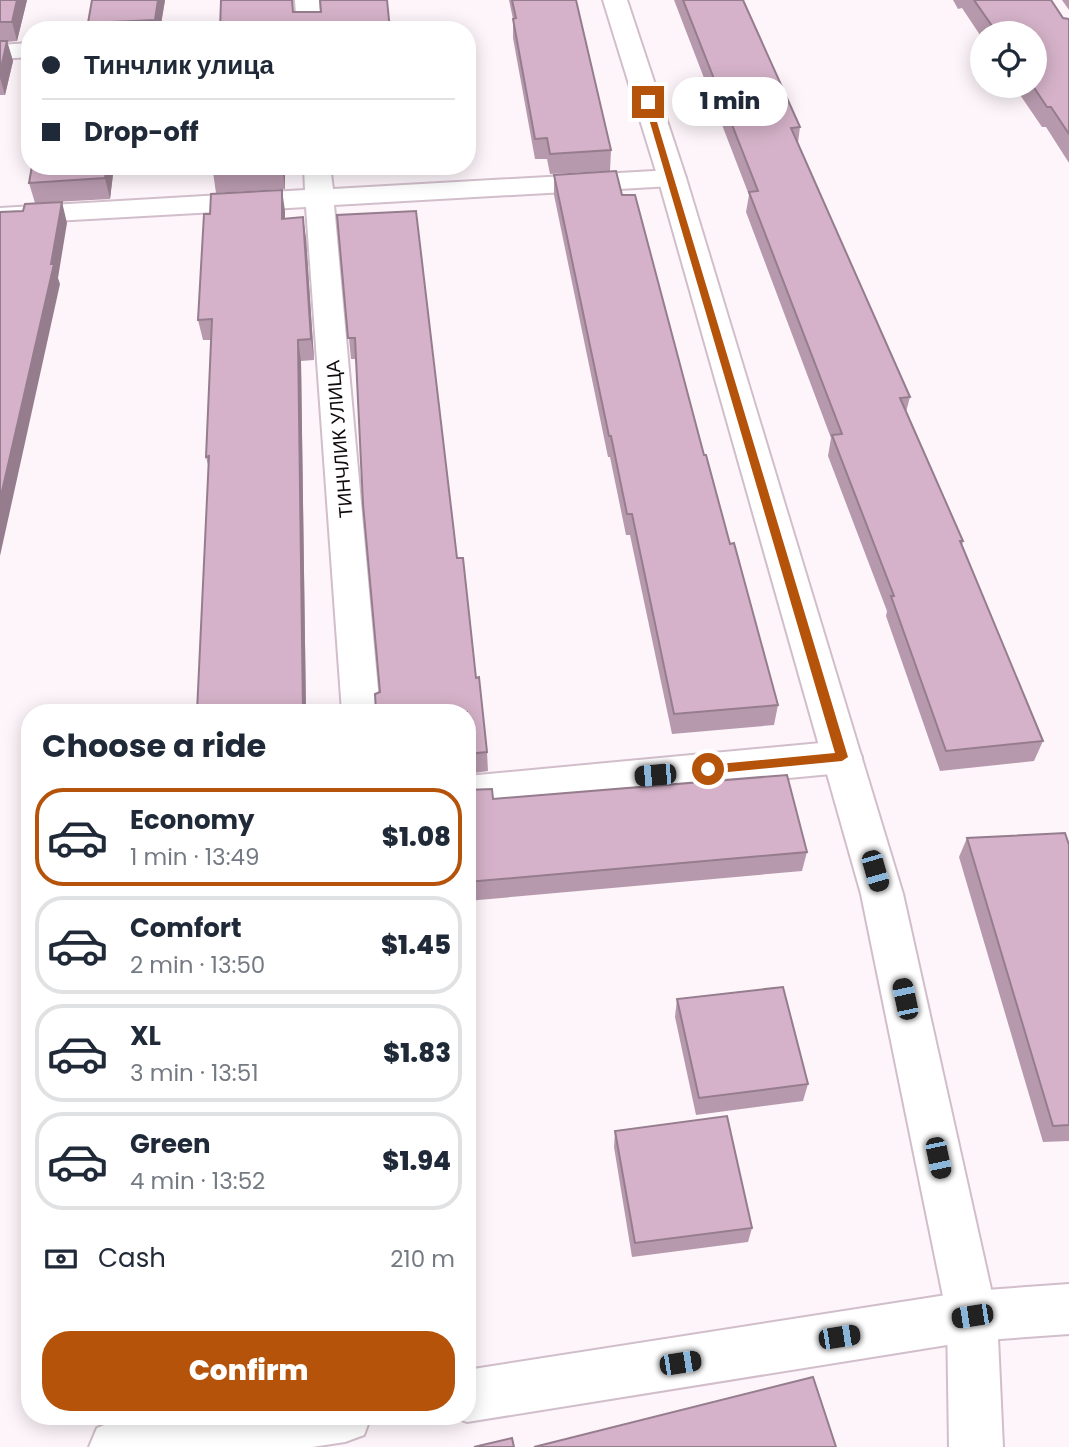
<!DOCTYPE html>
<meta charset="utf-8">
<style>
body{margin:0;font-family:Poppins,sans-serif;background:#f2f2f3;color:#1f2937;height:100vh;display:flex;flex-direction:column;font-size:26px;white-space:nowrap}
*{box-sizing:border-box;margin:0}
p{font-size:23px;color:#747a83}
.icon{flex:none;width:38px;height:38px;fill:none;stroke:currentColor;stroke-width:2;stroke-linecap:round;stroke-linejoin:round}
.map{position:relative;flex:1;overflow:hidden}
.details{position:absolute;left:21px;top:704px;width:455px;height:721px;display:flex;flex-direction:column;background:#fff;border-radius:28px;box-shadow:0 4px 18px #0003}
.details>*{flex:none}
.top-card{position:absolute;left:21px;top:21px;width:455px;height:154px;border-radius:28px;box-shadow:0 4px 18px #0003;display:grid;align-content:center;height:154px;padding:0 21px;background:#fff}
.fabs{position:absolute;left:970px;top:21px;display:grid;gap:14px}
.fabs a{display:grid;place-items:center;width:77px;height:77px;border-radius:50%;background:#fff;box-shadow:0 4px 18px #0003;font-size:35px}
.end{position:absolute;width:32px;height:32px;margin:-16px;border:9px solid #b45309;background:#fff;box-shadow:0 0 0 4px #fff}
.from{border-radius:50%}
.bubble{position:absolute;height:49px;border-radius:24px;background:#fff;box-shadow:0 4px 18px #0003;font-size:23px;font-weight:800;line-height:49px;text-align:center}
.car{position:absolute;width:21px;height:42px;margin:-21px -10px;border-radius:9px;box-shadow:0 0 5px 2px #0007;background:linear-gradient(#222 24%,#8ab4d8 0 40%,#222 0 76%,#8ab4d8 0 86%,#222 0)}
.top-card b{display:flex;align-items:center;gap:24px;height:66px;font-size:26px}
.top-card b+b{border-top:2px solid #e0e1e3}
.top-card i{width:18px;height:18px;background:#1f2937}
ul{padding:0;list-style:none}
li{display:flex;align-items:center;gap:21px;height:98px;margin:0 14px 10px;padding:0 7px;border:4px solid #e0e1e3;border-radius:28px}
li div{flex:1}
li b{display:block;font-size:26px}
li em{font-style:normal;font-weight:800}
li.active{border-color:#b45309}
li>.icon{width:63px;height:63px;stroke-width:1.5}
h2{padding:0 21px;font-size:32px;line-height:84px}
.pay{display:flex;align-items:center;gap:18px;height:77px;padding:0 21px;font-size:26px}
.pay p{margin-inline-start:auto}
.primary-button{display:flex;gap:14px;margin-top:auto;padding:14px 21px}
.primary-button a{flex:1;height:80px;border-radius:28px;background:#b45309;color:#fff;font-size:28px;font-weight:800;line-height:80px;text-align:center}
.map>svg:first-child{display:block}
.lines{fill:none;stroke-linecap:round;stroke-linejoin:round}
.minor-casing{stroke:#d1beca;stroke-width:4}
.secondary-casing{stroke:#d1beca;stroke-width:4}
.minor{fill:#fff;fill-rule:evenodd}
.secondary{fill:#fff;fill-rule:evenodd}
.wall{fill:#b799ad}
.shaded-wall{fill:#957d8d}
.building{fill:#d5b2c9;stroke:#957d8d;stroke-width:2}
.route{fill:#b45309}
.labels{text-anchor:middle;stroke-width:5;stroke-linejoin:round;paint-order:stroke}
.street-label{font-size:19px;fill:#100a0e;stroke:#fff}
</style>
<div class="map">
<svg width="1069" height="1447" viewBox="0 0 1069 1447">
<rect width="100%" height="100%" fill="#fdf5fa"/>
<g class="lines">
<g class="minor-casing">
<g id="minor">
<path d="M295,0H319L321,30H297Z"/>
<path d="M30,43V57L0,59V45Z"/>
<path d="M304,166H330L333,189L672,170L682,172L686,178L682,184L672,186L334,205L380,712H342L306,207L0,224V208L305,190Z"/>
<path d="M842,741L856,746L862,757L856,768L842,773L467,808V776Z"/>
<path d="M1069,1284V1334L972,1341L467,1422L451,1416H467V1370L972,1291Z"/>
<path d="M149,1416H371L364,1435L345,1442L312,1447H89L97,1428L116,1420Z"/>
</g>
</g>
<g class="secondary-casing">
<path id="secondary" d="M603,0H627L686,178L903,894L997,1316L1003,1447H949L947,1316L861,894L658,178Z"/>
</g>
<use href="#minor" class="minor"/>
<use href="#secondary" class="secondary"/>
</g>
<g class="wall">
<path d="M0,0H27L17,41L7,42L13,61L5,95H0Z"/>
<path d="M92,0H165L160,30H89L88,23Z"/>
<path d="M509,0H576L611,150L610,171L550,174L547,159H535L513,38V19Z"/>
<path d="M674,0H743L800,127L798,143L910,397L906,412L963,541L962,546L1043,741L1034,761L940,771L886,616L887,611L828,456L831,438L746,212L749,195Z"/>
<path d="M953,0H1051L1063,18L1069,19V163L1046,127H1042L1014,86H1034V33H982V38L962,8L958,9Z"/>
<path d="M1062,0H1069V10Z"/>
<path d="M32,166H114L110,199L35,203L29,183Z"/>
<path d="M213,166H302L301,168L285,169V189L216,193L213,172Z"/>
<path d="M554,175L622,195L778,705L774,725L672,734L630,535H626L610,457H608L554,195Z"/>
<path d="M285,211V218L306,238L314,360L301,361L306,712H197L209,469L206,457L211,340H203L198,320Z"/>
<path d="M337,215L457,558L487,752L488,771L467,774V712L380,692L356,359H351Z"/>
<path d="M467,790L493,799L807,852L802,871L467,901Z"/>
<path d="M967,838L1069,845V1141L1043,1142L959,857Z"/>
<path d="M677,999L808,1084L803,1101L696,1115L675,1017Z"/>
<path d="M615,1131L752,1228L748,1242L632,1257L614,1147Z"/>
</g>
<g class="shaded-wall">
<path d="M17,0H27L17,41L12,22Z"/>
<path d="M158,0H165L160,30H157L155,20Z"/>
<path d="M7,41L13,61L5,95L0,78V72Z"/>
<path d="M107,166H114L110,199L105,178Z"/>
<path d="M282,166H285V189Z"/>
<path d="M282,190L285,211V239L282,219Z"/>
<path d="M62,202L67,223L58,278L60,284L0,556V500L51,264Z"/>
<path d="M303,217L306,238L314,360L311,339Z"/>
<path d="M298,340L301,361L306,712H303Z"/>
</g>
<g class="building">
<path d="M0,0H17L12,22H0Z"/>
<path d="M92,0H158L155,20L88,23Z"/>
<path d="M221,0H292L293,12H321L320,0H387L390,30H220Z"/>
<path d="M512,0H576L611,150L550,154L547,138L535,139L513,19L516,18Z"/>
<path d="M683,0H743L800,127L791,128L910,397L900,398L963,541H960L1043,741L946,751L891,596H894L832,435L842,434L749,192L758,191Z"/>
<path d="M974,0H1051L1063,18L1069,19V134L1051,107H1047L1033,86H1034V33H997Z"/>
<path d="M0,41H7L0,72Z"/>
<path d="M32,166H107L105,178L29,183Z"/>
<path d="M213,166H282V168L213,172Z"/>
<path d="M616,171L622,195H635L704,455H706L730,544L734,543L778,705L674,714L632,514H627L611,436H609L554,175Z"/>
<path d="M282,190V219L303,217L311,339L298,340L303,712H197L209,456L206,457L212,319L198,320L204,214H210L211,194Z"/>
<path d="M62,202L51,264H54L0,500V212L23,211L25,204Z"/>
<path d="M416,211L457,558H463L476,678L479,677L487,752L467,754V712H376L375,694L380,692L363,504L355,338H348L337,215Z"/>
<path d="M787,775L807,852L467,882V790L492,789L493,799Z"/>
<path d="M1065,833L1069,845V1125L1053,1126L967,838Z"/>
<path d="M783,987L808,1084L699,1098L677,999Z"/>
<path d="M727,1116L752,1228L635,1243L615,1131Z"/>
<path d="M813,1377L836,1447H534Z"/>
<path d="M512,1438L514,1447H474Z"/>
</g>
<path class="route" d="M648,99L651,102L848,757L842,761L708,774L702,769L708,765L835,753L644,102Z"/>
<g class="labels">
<g class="street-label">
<text transform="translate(339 439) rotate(-95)" y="7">ТИНЧЛИК УЛИЦА</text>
</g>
</g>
</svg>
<div class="fabs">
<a><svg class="icon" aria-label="locate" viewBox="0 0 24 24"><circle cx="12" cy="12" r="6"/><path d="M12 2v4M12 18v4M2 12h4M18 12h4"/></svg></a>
</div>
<i class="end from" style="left:708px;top:769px"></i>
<i class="end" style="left:648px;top:102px"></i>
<div class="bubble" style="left:672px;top:77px;width:116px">1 min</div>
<i class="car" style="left:655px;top:775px;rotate:265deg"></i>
<i class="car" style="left:875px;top:871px;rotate:164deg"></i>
<i class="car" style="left:905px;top:999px;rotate:348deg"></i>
<i class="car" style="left:938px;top:1158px;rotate:168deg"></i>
<i class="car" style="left:972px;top:1316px;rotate:261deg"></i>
<i class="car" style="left:839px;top:1337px;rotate:81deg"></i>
<i class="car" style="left:680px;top:1363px;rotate:81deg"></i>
<div class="top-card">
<b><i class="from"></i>Тинчлик улица</b>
<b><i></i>Drop-off</b>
</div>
<section class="details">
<h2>Choose a ride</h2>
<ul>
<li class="active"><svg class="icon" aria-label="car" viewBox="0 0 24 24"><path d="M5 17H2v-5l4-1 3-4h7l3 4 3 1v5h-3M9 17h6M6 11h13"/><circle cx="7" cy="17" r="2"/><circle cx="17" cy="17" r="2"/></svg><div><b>Economy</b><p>1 min · 13:49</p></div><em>$1.08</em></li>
<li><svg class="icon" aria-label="car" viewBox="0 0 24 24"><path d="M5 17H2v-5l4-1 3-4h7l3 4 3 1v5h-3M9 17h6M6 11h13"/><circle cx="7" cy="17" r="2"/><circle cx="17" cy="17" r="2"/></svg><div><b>Comfort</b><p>2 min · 13:50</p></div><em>$1.45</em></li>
<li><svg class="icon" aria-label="car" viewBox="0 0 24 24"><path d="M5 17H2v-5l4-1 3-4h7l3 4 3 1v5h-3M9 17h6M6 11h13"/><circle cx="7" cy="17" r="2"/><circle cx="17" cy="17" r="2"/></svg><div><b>XL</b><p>3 min · 13:51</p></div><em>$1.83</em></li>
<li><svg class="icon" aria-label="car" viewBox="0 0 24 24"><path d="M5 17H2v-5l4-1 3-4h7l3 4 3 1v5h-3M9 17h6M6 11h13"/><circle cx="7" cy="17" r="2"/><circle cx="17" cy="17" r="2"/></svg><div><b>Green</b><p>4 min · 13:52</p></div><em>$1.94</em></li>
</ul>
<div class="pay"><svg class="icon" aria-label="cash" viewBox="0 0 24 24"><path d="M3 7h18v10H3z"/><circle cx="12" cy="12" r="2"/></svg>Cash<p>210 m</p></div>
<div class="primary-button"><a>Confirm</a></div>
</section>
</div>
